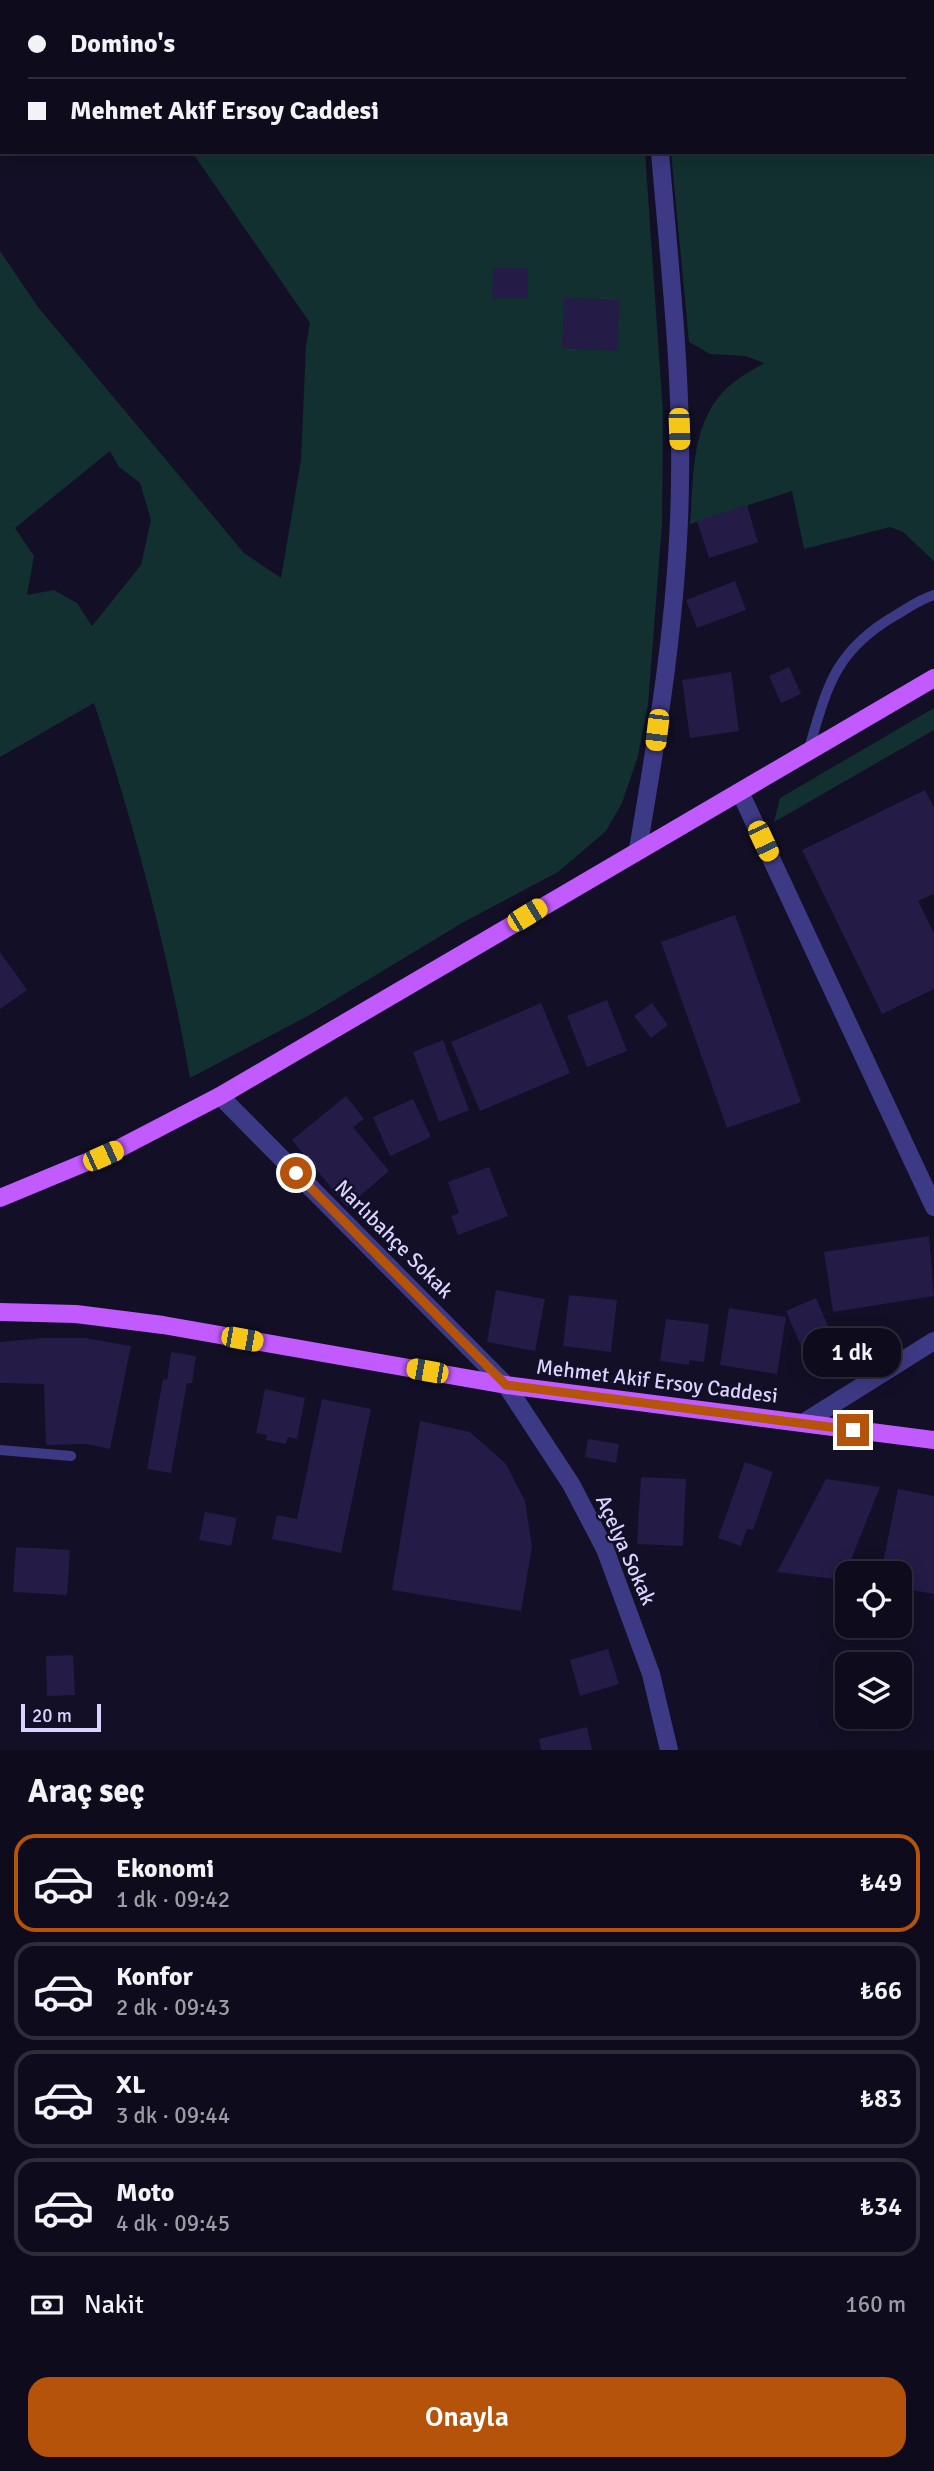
<!DOCTYPE html>
<html lang="tr">
<meta charset="utf-8">
<style>
body{margin:0;font-family:Signika,sans-serif;background:#1c1929;color:#f1f3f6;height:100vh;display:flex;flex-direction:column;font-size:26px;white-space:nowrap}
*{box-sizing:border-box;margin:0}
p{font-size:23px;color:#9b9ba3}
.icon{flex:none;width:38px;height:38px;fill:none;stroke:currentColor;stroke-width:2;stroke-linecap:round;stroke-linejoin:round}
.map{position:relative;height:1750px;overflow:hidden}
.details{display:flex;flex-direction:column;background:#0e0b1c;flex:1}
.details>*{flex:none}
.guide{position:absolute;left:0px;top:0px;width:934px;height:154px;box-shadow:0 4px 18px #0003,0 0 0 2px #2e2b3b;display:grid;align-content:center;height:154px;padding:0 28px;background:#0e0b1c}
.buttons{position:absolute;left:835px;top:1561px;display:grid;gap:14px}
.buttons a{display:grid;place-items:center;width:77px;height:77px;border-radius:14px;background:#0e0b1c;box-shadow:0 4px 18px #0003,0 0 0 2px #2e2b3b;font-size:35px}
.scale{position:absolute;left:21px;bottom:18px;width:80px;box-sizing:border-box;padding-left:7px;border:4px solid #d9d4ff;border-top:0;font-size:19px;line-height:24px;white-space:nowrap;color:#d9d4ff;-webkit-text-stroke:5px #130f26;paint-order:stroke}
.end{position:absolute;width:32px;height:32px;margin:-16px;border:9px solid #b45309;background:#fff;box-shadow:0 0 0 4px #fff}
.from{border-radius:50%}
.bubble{position:absolute;height:49px;border-radius:21px;background:#0e0b1c;box-shadow:0 4px 18px #0003,0 0 0 2px #2e2b3b;font-size:23px;font-weight:600;line-height:49px;text-align:center}
.car{position:absolute;width:21px;height:42px;margin:-21px -10px;border-radius:9px;box-shadow:0 0 5px 2px #0007;background:linear-gradient(#f5c518 24%,#345 0 40%,#f5c518 0 76%,#345 0 86%,#f5c518 0)}
.guide b{display:flex;align-items:center;gap:24px;height:66px;font-size:26px}
.guide b+b{border-top:2px solid #2e2b3b}
.guide i{width:18px;height:18px;background:#f1f3f6}
ul{padding:0;list-style:none}
li{display:flex;align-items:center;gap:21px;height:98px;margin:0 14px 10px;padding:0 14px;border:4px solid #2e2b3b;border-radius:21px}
li div{flex:1}
li b{display:block;font-size:26px}
li em{font-style:normal;font-weight:600}
li.current{border-color:#b45309}
li>.icon{width:63px;height:63px;stroke-width:1.5}
h2{padding:0 28px;font-size:32px;line-height:84px}
.pay{display:flex;align-items:center;gap:18px;height:77px;padding:0 28px;font-size:26px}
.pay p{margin-inline-start:auto}
.action{display:flex;gap:14px;margin-top:auto;padding:14px 28px}
.action a{flex:1;height:80px;border-radius:21px;background:#b45309;color:#fff;font-size:28px;font-weight:600;line-height:80px;text-align:center}
.map>svg:first-child{display:block}
.green{fill:#12302f;fill-rule:evenodd}
.building{fill:#241b47}
.lines{fill:none;stroke-linecap:round;stroke-linejoin:round}
.lane{stroke:#3d3a85;stroke-width:10}
.street{stroke:#3d3a85;stroke-width:18}
.primary{stroke:#c25bff;stroke-width:18}
.route{stroke:#b45309;stroke-width:9}
.labels{text-anchor:middle;stroke-width:5;stroke-linejoin:round;paint-order:stroke}
.street-label{font-size:21px;fill:#d9d4ff;stroke:#130f26}
</style>
<div class="map">
<svg width="934" height="1750" viewBox="0 0 934 1750">
<rect width="100%" height="100%" fill="#130f26"/>
<g class="green">
<path d="M13,0H302L303,2H18Z"/>
<path d="M461,0H633V2H458Z"/>
<path d="M658,0H934V561L903,532L890,527L804,549L792,491L690,524C694,477 690,422 728,387C738,378 752,370 764,363L746,356L710,354L689,342L671,152H933V2Z"/>
<path d="M192,152H645L663,413L662,524L648,705L638,756L622,803L606,831L558,872L462,923L308,1016L190,1078C168,951 134,825 94,703L0,757V251L38,307L244,553L281,578L301,460L306,346L310,323ZM110,451L119,467L140,483L151,520L141,565L92,626L77,603L54,590L27,595L34,556L15,528Z"/>
<path d="M934,708V730L774,822L780,798Z"/>
</g>
<g class="building">
<path d="M493,268H528V298H492Z"/>
<path d="M564,298L620,300L617,351L562,348Z"/>
<path d="M747,505L758,542L709,558L697,521Z"/>
<path d="M735,581L746,610L697,628L686,600Z"/>
<path d="M789,667L801,694L781,703L769,676Z"/>
<path d="M731,672L739,731L690,738L682,680Z"/>
<path d="M925,790L934,808V894L918,901L934,933V989L882,1014L802,850Z"/>
<path d="M735,915L801,1102L727,1128L661,942Z"/>
<path d="M0,952L27,990L0,1009Z"/>
<path d="M607,1000L627,1051L587,1067L567,1016Z"/>
<path d="M541,1003L570,1073L480,1111L451,1042Z"/>
<path d="M652,1003L668,1025L651,1038L634,1016Z"/>
<path d="M443,1040L469,1110L439,1122L413,1052Z"/>
<path d="M346,1096L364,1119L353,1127L389,1171L347,1207L292,1140Z"/>
<path d="M413,1099L431,1137L390,1156L373,1117Z"/>
<path d="M489,1167L508,1216L458,1235L451,1216L459,1213L448,1182Z"/>
<path d="M929,1236L934,1296L833,1312L824,1252Z"/>
<path d="M496,1290L545,1299L535,1351L487,1342Z"/>
<path d="M569,1295L617,1300L611,1352L563,1346Z"/>
<path d="M816,1298L831,1333L801,1346L786,1311Z"/>
<path d="M729,1308L786,1317L777,1374L720,1365Z"/>
<path d="M666,1319L709,1324L704,1362L689,1360V1365L660,1361Z"/>
<path d="M44,1338H85L131,1346L110,1449L87,1444L46,1445L44,1384L0,1383V1342Z"/>
<path d="M171,1352L196,1356L192,1383H187L171,1473L147,1469L163,1379L167,1380Z"/>
<path d="M265,1389L305,1398L297,1439L288,1437L286,1444L266,1440L267,1435L256,1433Z"/>
<path d="M322,1399L371,1409L341,1553L272,1539L277,1515L297,1519Z"/>
<path d="M420,1421L470,1432L506,1464L525,1501L532,1547L521,1611L392,1590Z"/>
<path d="M588,1439L619,1444L616,1463L585,1457Z"/>
<path d="M745,1462L773,1472L753,1530L747,1529L741,1546L718,1538Z"/>
<path d="M641,1477L686,1479L683,1546L637,1544Z"/>
<path d="M826,1479L880,1487L843,1580L777,1572Z"/>
<path d="M898,1489L934,1496V1594L900,1588V1573H881Z"/>
<path d="M205,1512L237,1518L231,1546L199,1540Z"/>
<path d="M16,1547L70,1550L67,1595L13,1592Z"/>
<path d="M608,1649L619,1684L580,1696L570,1660Z"/>
<path d="M73,1655L75,1695L47,1696L46,1656Z"/>
<path d="M587,1727L592,1750H541L539,1739Z"/>
</g>
<g class="lines">
<g class="lane">
<path d="M808,752C827,687 834,651 896,615C908,608 920,599 934,595"/>
<path d="M0,1450L71,1456"/>
</g>
<g class="street">
<path d="M646,0L647,2"/>
<path d="M740,792L934,1207"/>
<path d="M638,849C659,727 679,603 680,480C682,371 669,261 660,152"/>
<path d="M220,1096L506,1385L571,1484L605,1549L651,1674L669,1750"/>
<path d="M803,1423L934,1341"/>
</g>
<g class="primary">
<path d="M0,1198L118,1149L220,1096L934,678"/>
<path d="M0,1312L76,1314L163,1325L506,1385L934,1440"/>
</g>
</g>
<g class="lines">
<path class="route" d="M296,1173L506,1385L853,1430"/>
</g>
<g class="labels">
<g class="street-label">
<text transform="translate(394 1239) rotate(45)" y="7">Narlıbahçe Sokak</text>
<text transform="translate(657 1381) rotate(7)" y="7">Mehmet Akif Ersoy Caddesi</text>
<text transform="translate(626 1550) rotate(66)" y="7">Açelya Sokak</text>
</g>
</g>
</svg>
<div class="buttons">
<a><svg class="icon" aria-label="locate" viewBox="0 0 24 24"><circle cx="12" cy="12" r="6"/><path d="M12 2v4M12 18v4M2 12h4M18 12h4"/></svg></a>
<a><svg class="icon" aria-label="layers" viewBox="0 0 24 24"><path d="M12 4l9 5-9 5-9-5zM3 14l9 5 9-5"/></svg></a>
</div>
<div class="scale">20 m</div>
<i class="end from" style="left:296px;top:1173px"></i>
<i class="end" style="left:853px;top:1430px"></i>
<div class="bubble" style="left:803px;top:1328px;width:98px">1 dk</div>
<i class="car" style="left:679px;top:429px;rotate:178deg"></i>
<i class="car" style="left:657px;top:730px;rotate:187deg"></i>
<i class="car" style="left:763px;top:841px;rotate:155deg"></i>
<i class="car" style="left:527px;top:915px;rotate:59deg"></i>
<i class="car" style="left:103px;top:1156px;rotate:66deg"></i>
<i class="car" style="left:242px;top:1339px;rotate:100deg"></i>
<i class="car" style="left:427px;top:1371px;rotate:280deg"></i>
<div class="guide">
<b><i class="from"></i>Domino's</b>
<b><i></i>Mehmet Akif Ersoy Caddesi</b>
</div>
</div>
<section class="details">
<h2>Araç seç</h2>
<ul>
<li class="current"><svg class="icon" aria-label="car" viewBox="0 0 24 24"><path d="M5 17H2v-5l4-1 3-4h7l3 4 3 1v5h-3M9 17h6M6 11h13"/><circle cx="7" cy="17" r="2"/><circle cx="17" cy="17" r="2"/></svg><div><b>Ekonomi</b><p>1 dk · 09:42</p></div><em>₺49</em></li>
<li><svg class="icon" aria-label="car" viewBox="0 0 24 24"><path d="M5 17H2v-5l4-1 3-4h7l3 4 3 1v5h-3M9 17h6M6 11h13"/><circle cx="7" cy="17" r="2"/><circle cx="17" cy="17" r="2"/></svg><div><b>Konfor</b><p>2 dk · 09:43</p></div><em>₺66</em></li>
<li><svg class="icon" aria-label="car" viewBox="0 0 24 24"><path d="M5 17H2v-5l4-1 3-4h7l3 4 3 1v5h-3M9 17h6M6 11h13"/><circle cx="7" cy="17" r="2"/><circle cx="17" cy="17" r="2"/></svg><div><b>XL</b><p>3 dk · 09:44</p></div><em>₺83</em></li>
<li><svg class="icon" aria-label="car" viewBox="0 0 24 24"><path d="M5 17H2v-5l4-1 3-4h7l3 4 3 1v5h-3M9 17h6M6 11h13"/><circle cx="7" cy="17" r="2"/><circle cx="17" cy="17" r="2"/></svg><div><b>Moto</b><p>4 dk · 09:45</p></div><em>₺34</em></li>
</ul>
<div class="pay"><svg class="icon" aria-label="cash" viewBox="0 0 24 24"><path d="M3 7h18v10H3z"/><circle cx="12" cy="12" r="2"/></svg>Nakit<p>160 m</p></div>
<div class="action"><a>Onayla</a></div>
</section>
